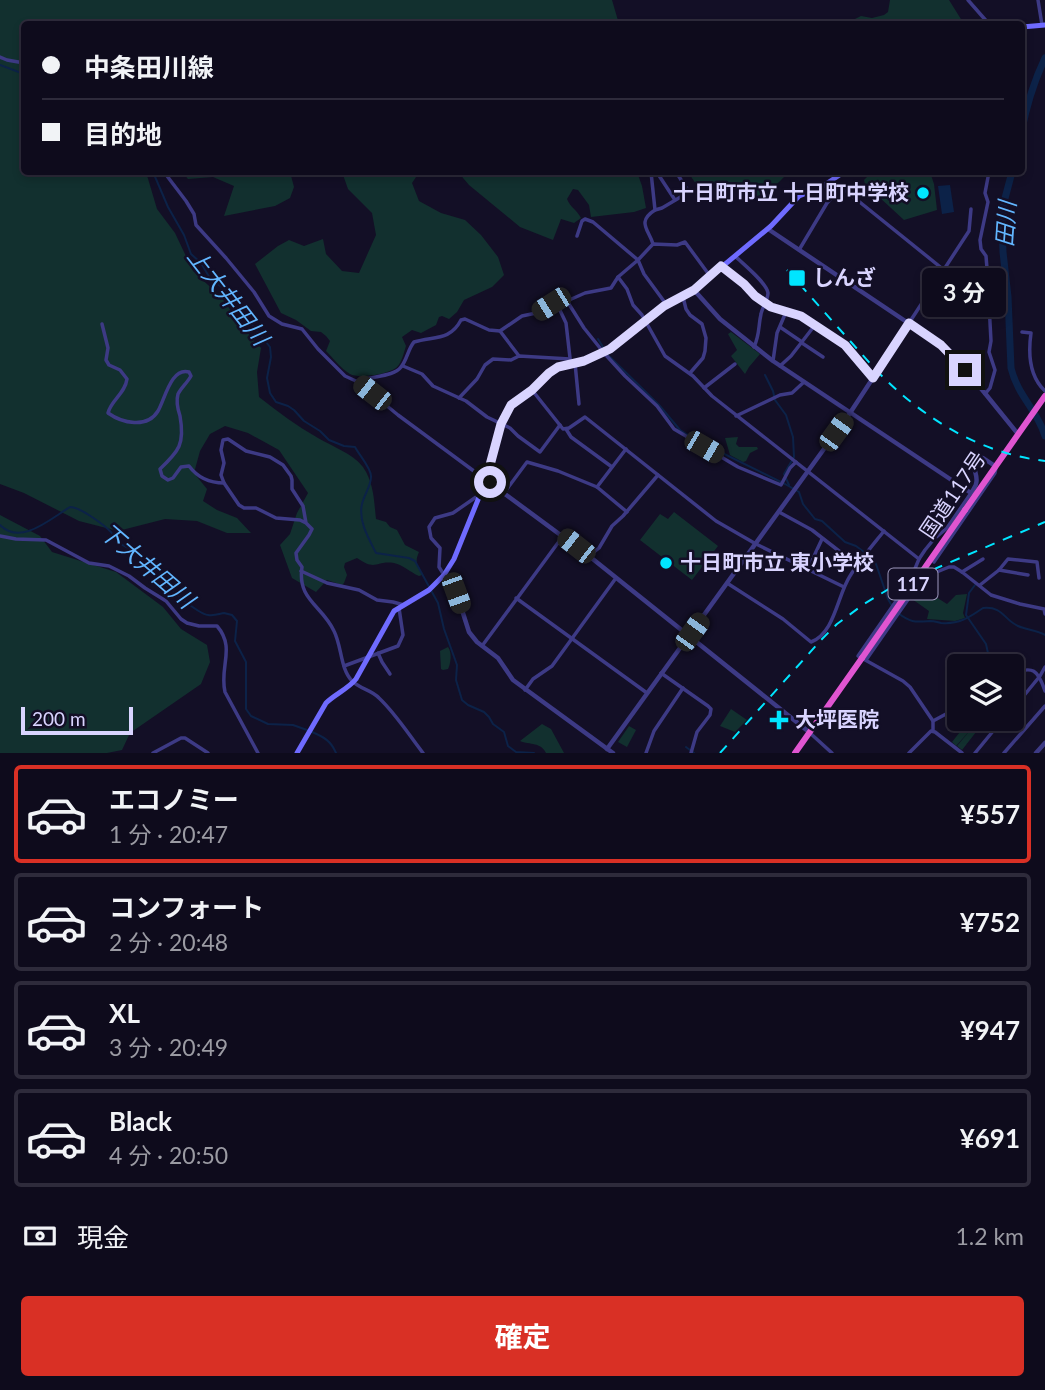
<!DOCTYPE html>
<html lang="ja">
<meta charset="utf-8">
<style>
body{margin:0;font-family:Lato,"Noto Sans JP",sans-serif;background:#171425;color:#f1f3f6;height:100vh;display:flex;flex-direction:column;font-size:26px;white-space:nowrap}
*{box-sizing:border-box;margin:0}
p{font-size:23px;color:#9b9ba3}
.icon{flex:none;width:38px;height:38px;fill:none;stroke:currentColor;stroke-width:2;stroke-linecap:round;stroke-linejoin:round}
.map{position:relative;height:753px;overflow:hidden}
.panel{display:flex;flex-direction:column;background:#0e0b1c;flex:1}
.panel>*{flex:none}
.hud{position:absolute;left:21px;top:21px;width:1004px;height:154px;border-radius:7px;box-shadow:0 4px 10px #0003,0 0 0 2px #2e2b3b;display:grid;align-content:center;height:154px;padding:0 21px;background:#0e0b1c}
.tools{position:absolute;left:947px;top:654px;display:grid;gap:14px}
.tools a{display:grid;place-items:center;width:77px;height:77px;border-radius:7px;background:#0e0b1c;box-shadow:0 4px 10px #0003,0 0 0 2px #2e2b3b;font-size:35px}
.scale{position:absolute;left:21px;bottom:18px;width:112px;box-sizing:border-box;padding-left:7px;border:4px solid #d9d4ff;border-top:0;font-size:19px;line-height:24px;white-space:nowrap;color:#d9d4ff;-webkit-text-stroke:5px #130f26;paint-order:stroke}
.end{position:absolute;width:32px;height:32px;margin:-16px;border:9px solid #d9d4ff;background:#111;box-shadow:0 0 0 4px #111}
.from{border-radius:50%}
.bubble{position:absolute;height:49px;border-radius:7px;background:#0e0b1c;box-shadow:0 4px 10px #0003,0 0 0 2px #2e2b3b;font-size:23px;font-weight:700;line-height:49px;text-align:center}
.car{position:absolute;width:21px;height:42px;margin:-21px -10px;border-radius:9px;box-shadow:0 0 5px 2px #0007;background:linear-gradient(#222 24%,#8ab4d8 0 40%,#222 0 76%,#8ab4d8 0 86%,#222 0)}
.hud b{display:flex;align-items:center;gap:24px;height:66px;font-size:26px}
.hud b+b{border-top:2px solid #2e2b3b}
.hud i{width:18px;height:18px;background:#f1f3f6}
ul{padding:12px 0 0;list-style:none}
li{display:flex;align-items:center;gap:21px;height:98px;margin:0 14px 10px;padding:0 7px;border:4px solid #2e2b3b;border-radius:7px}
li div{flex:1}
li b{display:block;font-size:26px}
li em{font-style:normal;font-weight:700}
li.current{border-color:#d93025}
li>.icon{width:63px;height:63px;stroke-width:1.5}
.pay{display:flex;align-items:center;gap:18px;height:77px;padding:0 21px;font-size:26px}
.pay p{margin-inline-start:auto}
.primary-button{display:flex;gap:14px;margin-top:auto;padding:14px 21px}
.primary-button a{flex:1;height:80px;border-radius:7px;background:#d93025;color:#fff;font-size:28px;font-weight:700;line-height:80px;text-align:center}
.map>svg:first-child{display:block}
.green{fill:#12302f}
.water{fill:#0c2248}
.lines{fill:none;stroke-linecap:round;stroke-linejoin:round}
.stream{stroke:#0c2248;stroke-width:2}
.river{stroke:#0c2248;stroke-width:7}
.minor{stroke:#3d3a85;stroke-width:3.5}
.tertiary{stroke:#3d3a85;stroke-width:4.5}
.secondary{stroke:#6f6bff;stroke-width:5}
.trunk{stroke:#e055d1;stroke-width:6}
.rail{stroke:#00e5ff;stroke-width:2;stroke-dasharray:10 9;stroke-linecap:butt}
.trunk-bridge{stroke:#e055d1;stroke-width:6}
.route{stroke:#d9d4ff;stroke-width:9}
.poi-dot{fill:#00e5ff;stroke:#130f26;stroke-width:2.5}
.labels{text-anchor:middle;stroke-width:5;stroke-linejoin:round;paint-order:stroke}
.shield{fill:#130f26;stroke:#9e99be;stroke-width:2}
.shield-label{font-size:19px;font-weight:bold;fill:#d9d4ff}
.poi-label{font-size:21px;font-weight:bold;fill:#d9d4ff;stroke:#130f26;text-anchor:start}
.street-label{font-size:21px;fill:#d9d4ff;stroke:#130f26}
.water-label{font-size:23px;font-style:italic;fill:#62b6ff;stroke:#130f26}
</style>
<div class="map">
<svg width="1045" height="753" viewBox="0 0 1045 753">
<rect width="100%" height="100%" fill="#130f26"/>
<g class="green">
<path d="M0,0H612L619,24H24V172H146L157,209L175,233L193,271L221,297L245,330L261,348L257,372L259,397C278,412 297,426 318,438C333,447 352,453 363,467C374,483 374,501 376,519L386,522L390,527L397,530L405,545L419,552C414,564 418,564 422,575L419,576C410,572 403,565 394,563C375,560 377,572 357,558L345,563L344,567L347,575L344,583L342,585L327,580L316,592L292,578L280,545L290,534L297,513L308,493L279,450L248,433L225,426L210,434L200,451L194,473L207,489L203,501L217,510L237,518L251,533H227L197,521L165,519L118,531L79,521L24,493L0,484Z"/>
<path d="M890,0H949L964,24H845L861,16L872,18L884,15L888,12Z"/>
<path d="M182,172H290L294,187L290,198L275,206L224,216L234,186L213,177L188,179Z"/>
<path d="M342,172H424L416,177L412,183L419,201L441,213L465,220L481,235L498,257L504,275L492,287L464,300L457,312L449,319L442,316L439,317L436,325L421,333L412,330L402,337L406,346C404,352 402,362 397,367C390,374 359,379 350,374C341,369 333,358 326,351L330,341L326,336L321,332L311,331L296,320L281,313L255,264L278,246L289,240L304,246L323,239L326,254L342,271L359,273L376,235L372,213L348,189Z"/>
<path d="M458,172H637L642,186L646,208L634,212L591,217L589,205L578,190L573,189L567,199C570,207 577,210 581,218L574,223L561,219L553,240L520,227L469,185Z"/>
<path d="M688,172H789C778,183 767,196 751,197L731,182L717,194L709,196L700,190Z"/>
<path d="M872,172H930L934,184L937,210L904,220L865,184L864,180Z"/>
<path d="M731,332L760,354L749,367L745,374L731,356L737,350L728,334Z"/>
<path d="M738,437L736,444L739,447H757L758,449L750,453L746,461L743,462L730,455L725,438Z"/>
<path d="M674,512L718,546L692,580L640,540L660,514L668,519Z"/>
<path d="M0,515L40,536L52,552L116,572L163,607L181,629L207,645L210,662L201,684L130,733L122,750L107,753H0Z"/>
<path d="M920,587L947,604L956,595L967,594L963,613L965,618L955,621L927,619L929,611L912,599Z"/>
<path d="M448,647C452,652 451,663 448,669L443,670L441,669L440,651Z"/>
<path d="M731,709L747,720L735,732L720,726Z"/>
<path d="M971,719H978L975,723L980,727L962,750L957,746L972,728L956,746L952,742L967,723L973,727L968,723Z"/>
<path d="M542,724L551,729L564,753H546C541,742 530,745 520,741Z"/>
<path d="M629,726L636,730L627,747L618,742Z"/>
</g>
<path class="water" d="M950,185L954,212L942,214L938,186Z"/>
<g class="lines">
<g class="stream">
<path d="M0,65L24,74"/>
<path d="M153,172L168,207L184,235L191,254L201,263L211,280L228,291L234,297L250,322L270,347L271,357L267,378L270,393L276,402L288,406L294,410L304,421L320,431L329,440L344,446L355,447C359,455 372,469 371,477C371,486 364,495 362,504C358,521 369,539 376,553L409,558L415,561L438,603L444,629L457,665L456,680L462,700L468,705L484,712L489,717L493,724L504,732L508,746L516,752L534,753"/>
<path d="M598,339L608,355L659,405L680,430L696,440L785,484L799,492L803,504L815,519L822,521L845,542L856,546L872,558L876,564L888,599L892,606"/>
<path d="M765,375L773,391L775,400L786,415L793,437L794,457L784,474L789,485"/>
<path d="M0,525C21,546 50,519 70,507C80,507 103,524 111,532C113,535 115,538 117,541C124,548 137,550 145,558C149,563 153,570 157,576C164,585 198,614 208,615C214,616 219,614 224,613L232,615L237,621L235,641L246,662V709L251,716L268,724L293,725L307,730"/>
<path d="M975,585L969,593L966,615L986,644L991,667"/>
<path d="M898,613C911,623 915,622 930,621C935,621 936,622 941,623C958,625 970,617 983,608C1003,606 1004,620 1018,626C1027,630 1037,630 1045,635"/>
<path d="M312,732C324,737 331,741 336,753"/>
<path d="M686,747L694,753"/>
</g>
<g class="river">
<path d="M1022,129C1027,104 1034,81 1045,58"/>
<path d="M1012,172L1004,202L1002,226L1003,252L1008,297L1011,368C1018,397 1037,409 1045,436"/>
</g>
<g class="minor">
<path d="M968,0L989,24"/>
<path d="M1038,0L1042,25"/>
<path d="M0,57L7,60L24,63"/>
<path d="M164,172L186,201L194,214L196,225L226,258L254,292L269,316L282,324L302,329L318,349L345,376L358,382L398,415L486,480"/>
<path d="M651,172L655,210C636,222 649,230 653,244"/>
<path d="M658,174L675,200"/>
<path d="M832,181L839,190L846,191L944,270"/>
<path d="M655,210L662,208L689,192L676,172"/>
<path d="M577,236L582,221L585,219L593,222L638,260L644,274L666,304"/>
<path d="M799,250L827,203L839,190"/>
<path d="M735,256C743,264 767,283 768,293C768,300 762,308 761,314C758,327 760,334 754,347"/>
<path d="M721,266L744,284L755,296L771,307L777,310L792,312L801,316L845,346L873,378"/>
<path d="M618,277L627,289L633,305L642,315L665,356L693,376L712,396L919,559"/>
<path d="M683,297L686,309L690,315L702,324L706,338L705,351L703,358L690,373"/>
<path d="M567,301L584,328L604,353L625,376L657,406L674,429L738,467L781,485L790,468L796,462"/>
<path d="M556,302L566,323L570,358"/>
<path d="M909,323L969,231L971,209"/>
<path d="M102,324L108,348L106,360L109,365L120,370L127,379C125,394 111,400 108,413C122,423 147,429 158,411C165,399 171,367 189,372L191,376C187,383 181,388 178,394C176,401 178,410 180,416C185,444 179,451 160,469L162,476L168,480L173,478L181,467L189,466C198,478 209,483 224,483"/>
<path d="M780,327L802,342"/>
<path d="M500,331L522,316L536,313L551,304L567,301L585,293L611,288L618,277L638,260L653,244L677,245L685,242L710,276"/>
<path d="M1022,332L1031,333C1028,354 1029,376 1045,391"/>
<path d="M802,343L823,357"/>
<path d="M773,361L777,333L786,312"/>
<path d="M575,363L579,404"/>
<path d="M403,366L422,374L433,386L466,401L487,417L510,428L518,436L540,452L560,425"/>
<path d="M780,366L791,356L815,325"/>
<path d="M358,382C369,376 394,377 401,367C407,360 408,349 414,342C434,336 450,341 461,320L465,319L489,330L500,331L519,356"/>
<path d="M704,388L735,364"/>
<path d="M532,390L563,429L569,428L585,417L716,521L756,544L844,587"/>
<path d="M985,394L990,388L995,370L989,352L991,341L989,304H977L980,286L988,281L986,256L981,249L980,240L988,202L985,193L989,172"/>
<path d="M459,398L477,379L485,365L493,359L511,360L519,356L570,359"/>
<path d="M736,416L780,395L792,393L804,382"/>
<path d="M566,429L571,437L612,467"/>
<path d="M597,487L626,449"/>
<path d="M504,493L527,462L558,471L597,487L627,512"/>
<path d="M779,512L812,530L857,565"/>
<path d="M306,523L300,520L276,518L256,508H244L239,505L224,483L221,475L224,463L221,450L223,440L228,439L246,451L270,457L283,465L291,476L292,480V489L303,506L306,523L312,529L309,535L296,553L297,560L302,567C297,600 322,605 334,631C342,647 340,668 352,681C360,689 372,690 379,698C396,714 409,735 423,753"/>
<path d="M0,536L16,539L46,540L89,563L109,566L129,576L145,588L166,601L181,619L187,623L199,626H217C236,648 219,667 225,692L258,753"/>
<path d="M589,556L599,548L612,526L623,516L658,475"/>
<path d="M934,562L995,473L996,468"/>
<path d="M808,569L822,539"/>
<path d="M999,570L1028,575"/>
<path d="M301,571L327,583L359,590L377,600L393,602L404,605"/>
<path d="M914,571L919,559L925,550L934,539L947,528L971,493"/>
<path d="M962,572L983,559"/>
<path d="M444,575L439,567L440,548L431,538L429,527L435,518L453,513L479,495"/>
<path d="M910,581L858,656L903,681L910,687L933,721V731"/>
<path d="M727,583L783,619L811,642C835,633 837,596 850,576C860,560 872,546 884,531"/>
<path d="M980,585L999,570L1008,559L1037,562L1039,578"/>
<path d="M516,598L647,693"/>
<path d="M482,646L563,536"/>
<path d="M378,653L382,662L390,674"/>
<path d="M866,660L916,588L927,576L949,567H954L962,572L991,595L1020,604L1044,609L1045,614"/>
<path d="M344,666L398,646L403,635L399,608"/>
<path d="M661,673L708,706L711,709L710,715L697,732L691,753"/>
<path d="M1012,674C1033,665 1038,670 1045,691"/>
<path d="M525,690L533,679L552,666L616,578"/>
<path d="M1012,710L1040,676L1045,667"/>
<path d="M933,721L946,714L959,698"/>
<path d="M810,733L832,753"/>
<path d="M153,753L181,738H185L208,753"/>
<path d="M646,753L654,731L683,688"/>
<path d="M909,753L931,731L935,732L962,753"/>
<path d="M975,753L1003,719"/>
<path d="M1004,753L1045,706"/>
</g>
<g class="tertiary">
<path d="M768,229L941,345L975,381L1018,434"/>
<path d="M694,290L720,319L773,361L971,493C972,492 976,485 976,484C979,475 971,469 976,460L983,458L995,466"/>
<path d="M486,480L589,556L809,732"/>
<path d="M444,575L455,588L469,632L477,642L498,658L513,680L613,753"/>
<path d="M607,749L850,413L909,323"/>
<path d="M1036,753L1045,743"/>
</g>
<g class="secondary">
<path d="M1022,27L1045,25"/>
<path d="M297,753L326,703C335,694 348,689 356,679L394,611L429,590L444,575L454,559L486,480L501,424L511,405L532,390L549,373L558,367L584,361L610,349L664,306L694,290L771,226L799,196L820,188L844,172"/>
</g>
<g class="trunk">
<path d="M965,510L1045,396"/>
<path d="M795,753L862,658"/>
</g>
<g class="rail">
<path d="M787,270L875,369C921,417 978,453 1045,461"/>
<path d="M720,753L821,640L837,624L864,604L892,587L1045,522"/>
</g>
<path class="trunk-bridge" d="M862,658L965,510"/>
</g>
<g class="lines">
<path class="route" d="M490,482L486,480L501,424L511,405L532,390L549,373L558,367L584,361L610,349L664,306L694,290L721,266L744,284L755,296L771,307L801,316L845,345L873,378L909,323L941,345L965,370"/>
</g>
<g class="poi-dot">
<circle cx="923" cy="193" r="7"/>
<rect x="788" y="269" width="18" height="18" rx="3.5"/>
<circle cx="666" cy="563" r="7"/>
<path d="M775.5 709.5h7v7h7v7h-7v7h-7v-7h-7v-7h7z"/>
</g>
<g class="labels">
<rect class="shield" x="888.5" y="568.5" width="49" height="31" rx="5"/>
<g class="shield-label">
<text x="913" y="591">117</text>
</g>
<g class="poi-label">
<text x="909" y="200" text-anchor="end">十日町市立 十日町中学校</text>
<text x="813" y="285">しんざ</text>
<text x="680" y="570">十日町市立 東小学校</text>
<text x="795" y="727">大坪医院</text>
</g>
<g class="street-label">
<text transform="translate(953 495) rotate(-56)" y="7">国道117号</text>
</g>
<g class="water-label">
<text transform="translate(1006 224) rotate(-86)" y="8">田川</text>
<text transform="translate(228 297) rotate(52)" y="8">上大井田川</text>
<text transform="translate(147 566) rotate(41)" y="8">下大井田川</text>
</g>
</g>
</svg>
<div class="tools">
<a><svg class="icon" aria-label="layers" viewBox="0 0 24 24"><path d="M12 4l9 5-9 5-9-5zM3 14l9 5 9-5"/></svg></a>
</div>
<div class="scale">200 m</div>
<i class="end from" style="left:490px;top:482px"></i>
<i class="end" style="left:965px;top:370px"></i>
<div class="bubble" style="left:922px;top:268px;width:84px">3 分</div>
<i class="car" style="left:551px;top:304px;rotate:238deg"></i>
<i class="car" style="left:372px;top:393px;rotate:308deg"></i>
<i class="car" style="left:836px;top:432px;rotate:36deg"></i>
<i class="car" style="left:704px;top:447px;rotate:120deg"></i>
<i class="car" style="left:576px;top:546px;rotate:308deg"></i>
<i class="car" style="left:456px;top:593px;rotate:160deg"></i>
<i class="car" style="left:692px;top:632px;rotate:36deg"></i>
<div class="hud">
<b><i class="from"></i>中条田川線</b>
<b><i></i>目的地</b>
</div>
</div>
<section class="panel">
<ul>
<li class="current"><svg class="icon" aria-label="car" viewBox="0 0 24 24"><path d="M5 17H2v-5l4-1 3-4h7l3 4 3 1v5h-3M9 17h6M6 11h13"/><circle cx="7" cy="17" r="2"/><circle cx="17" cy="17" r="2"/></svg><div><b>エコノミー</b><p>1 分 · 20:47</p></div><em>¥557</em></li>
<li><svg class="icon" aria-label="car" viewBox="0 0 24 24"><path d="M5 17H2v-5l4-1 3-4h7l3 4 3 1v5h-3M9 17h6M6 11h13"/><circle cx="7" cy="17" r="2"/><circle cx="17" cy="17" r="2"/></svg><div><b>コンフォート</b><p>2 分 · 20:48</p></div><em>¥752</em></li>
<li><svg class="icon" aria-label="car" viewBox="0 0 24 24"><path d="M5 17H2v-5l4-1 3-4h7l3 4 3 1v5h-3M9 17h6M6 11h13"/><circle cx="7" cy="17" r="2"/><circle cx="17" cy="17" r="2"/></svg><div><b>XL</b><p>3 分 · 20:49</p></div><em>¥947</em></li>
<li><svg class="icon" aria-label="car" viewBox="0 0 24 24"><path d="M5 17H2v-5l4-1 3-4h7l3 4 3 1v5h-3M9 17h6M6 11h13"/><circle cx="7" cy="17" r="2"/><circle cx="17" cy="17" r="2"/></svg><div><b>Black</b><p>4 分 · 20:50</p></div><em>¥691</em></li>
</ul>
<div class="pay"><svg class="icon" aria-label="cash" viewBox="0 0 24 24"><path d="M3 7h18v10H3z"/><circle cx="12" cy="12" r="2"/></svg>現金<p>1.2 km</p></div>
<div class="primary-button"><a>確定</a></div>
</section>
